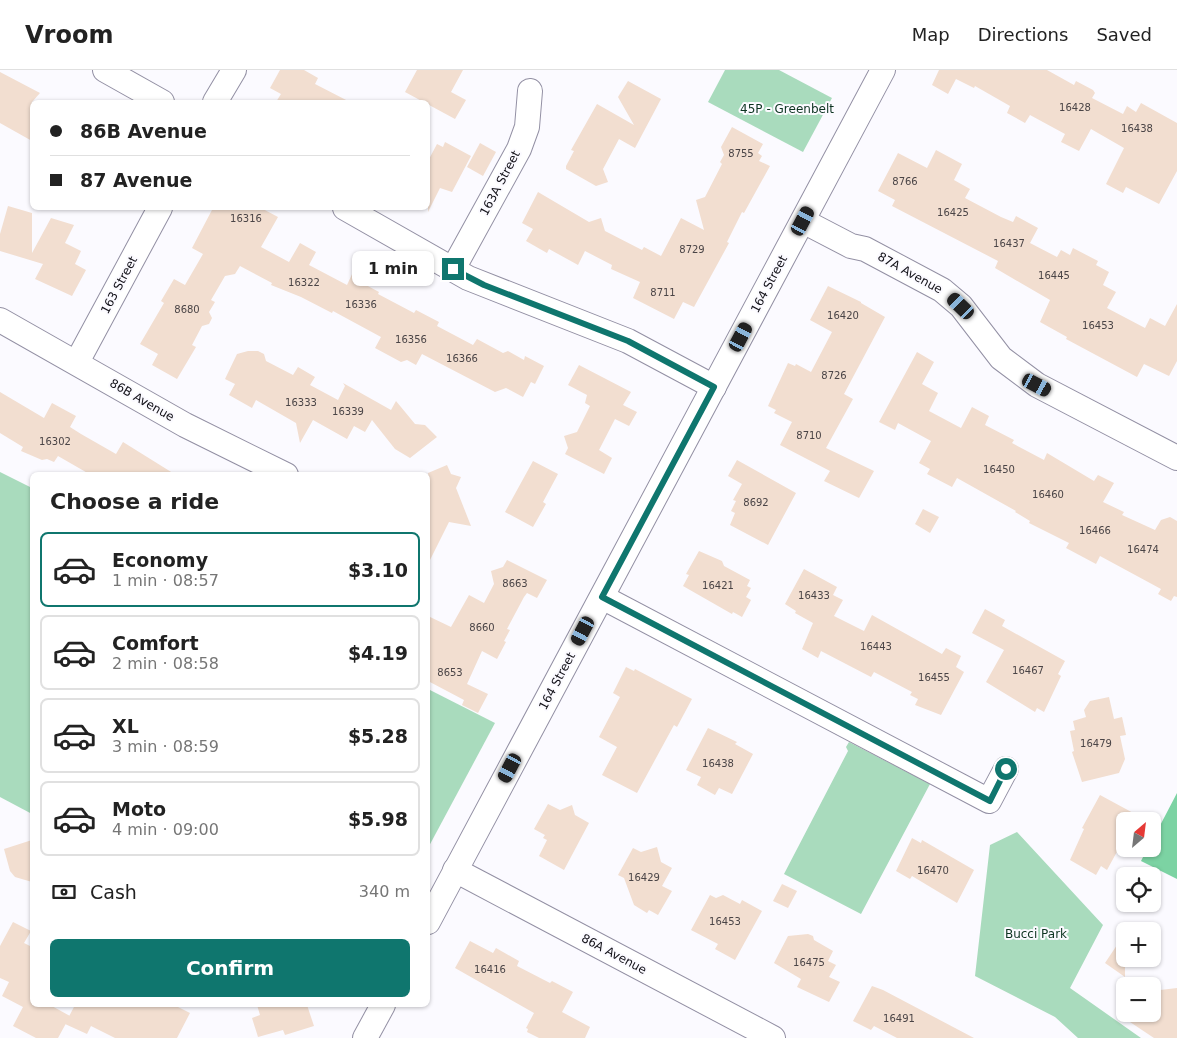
<!DOCTYPE html>
<meta charset="utf-8">
<style>
body{margin:0;font-family:"DejaVu Sans",sans-serif;background:#f6f6f6;color:#222;height:100vh;display:flex;flex-direction:column;font-size:19px;white-space:nowrap}
*{box-sizing:border-box;margin:0}
p{font-size:16px;color:#767676}
.icon{flex:none;width:28px;height:28px;fill:none;stroke:currentColor;stroke-width:2;stroke-linecap:round;stroke-linejoin:round}
.map{position:relative;flex:1;overflow:hidden}
.side{position:absolute;left:30px;top:402px;width:400px;height:535px;display:flex;flex-direction:column;background:#fff;border-radius:8px;box-shadow:0 1px 4px #0004}
.side>*{flex:none}
.guide{position:absolute;left:30px;top:30px;width:400px;height:110px;border-radius:8px;box-shadow:0 1px 4px #0004;display:grid;align-content:center;height:110px;padding:0 20px;background:#fff}
.needle{width:32px;rotate:28deg}
.buttons{position:absolute;left:1116px;top:742px;display:grid;gap:10px}
.buttons a{display:grid;place-items:center;width:45px;height:45px;border-radius:8px;background:#fff;box-shadow:0 1px 4px #0004;font-size:25px}
.end{position:absolute;width:22px;height:22px;margin:-11px;border:6px solid #0f766e;background:#fff;box-shadow:0 0 0 2px #fff}
.from{border-radius:50%}
.bubble{position:absolute;height:35px;border-radius:8px;background:#fff;box-shadow:0 1px 4px #0004;font-size:16px;font-weight:600;line-height:35px;text-align:center}
.car{position:absolute;width:15px;height:30px;margin:-15px -8px;border-radius:6px;box-shadow:0 0 4px 1px #0007;background:linear-gradient(#222 24%,#8ab4d8 0 40%,#222 0 76%,#8ab4d8 0 86%,#222 0)}
.guide b{display:flex;align-items:center;gap:18px;height:48px;font-size:19px}
.guide b+b{border-top:1px solid #e0e0e0}
.guide i{width:12px;height:12px;background:#222}
ul{padding:0;list-style:none}
li{display:flex;align-items:center;gap:15px;height:75px;margin:0 10px 8px;padding:0 10px;border:2px solid #e0e0e0;border-radius:8px}
li div{flex:1}
li b{display:block;font-size:19px}
li em{font-style:normal;font-weight:600}
li.active{border-color:#0f766e}
li>.icon{width:45px;height:45px;stroke-width:1.5}
h2{padding:0 20px;font-size:22px;line-height:60px}
.pay{display:flex;align-items:center;gap:12px;height:55px;padding:0 20px;font-size:19px}
.pay p{margin-inline-start:auto}
.action{display:flex;gap:10px;margin-top:auto;padding:10px 20px}
.action a{flex:1;height:58px;border-radius:8px;background:#0f766e;color:#fff;font-size:20px;font-weight:600;line-height:58px;text-align:center}
header{display:flex;align-items:center;gap:30px;box-sizing:border-box;height:70px;padding:0 25px;background:#fff;border-bottom:1px solid #e0e0e0}
header strong{font-size:24px}
nav{display:flex;gap:28px;margin-inline-start:auto;font-size:18px}
.map>svg:first-child{display:block}
.green{fill:#a9dbbd}
.forest{fill:#7cd3a3}
.building{fill:#f2ded0}
.lines{fill:none;stroke-linecap:round;stroke-linejoin:round}
.minor-casing{stroke:#9390a4;stroke-width:26}
.minor{stroke:#fff;stroke-width:24}
.route{stroke:#0f766e;stroke-width:6}
.labels{text-anchor:middle;stroke-width:4;stroke-linejoin:round;paint-order:stroke}
.number-label{font-size:10px;fill:#4a4446}
.park-label{font-size:12px;fill:#0c3320;stroke:#fbfaff}
.street-label{font-size:12px;fill:#121118;stroke:#fbfaff}
</style>
<header>
<strong>Vroom</strong>
<nav><a>Map</a><a>Directions</a><a>Saved</a></nav>
</header>
<div class="map">
<svg width="1177" height="968" viewBox="0 0 1177 968">
<rect width="100%" height="100%" fill="#fbfaff"/>
<g class="green">
<path d="M725,0H779L832,28L803,82L708,32Z"/>
<path d="M0,402L32,418V744L0,727Z"/>
<path d="M428,619L495,653L428,778Z"/>
<path d="M849,672L930,714L861,844L784,804L848,681L846,677Z"/>
<path d="M1017,762L1103,855L1070,918L1141,968H1078L1055,947L975,906L990,775Z"/>
</g>
<path class="forest" d="M1177,723V809L1141,791L1147,779H1152L1153,769Z"/>
<g class="building">
<path d="M280,0H304L318,8L315,14L350,32H276L281,24L270,18Z"/>
<path d="M417,0H463L451,22L466,30L455,49L405,22Z"/>
<path d="M939,0H1047L1074,15L1076,11L1093,20L1095,23L1092,28L1123,44L1127,36L1136,42L1141,33L1177,53V101L1159,134L1126,117L1123,123L1106,114L1124,78L1091,59L1079,81L1061,72L1065,64L1030,45L1025,53L1007,43L1010,36L975,16L974,18L956,9L948,24L932,15Z"/>
<path d="M0,2L40,23L32,32V71L0,53Z"/>
<path d="M628,11L661,29L635,78L619,69L603,99L608,112L596,116L566,99V96L574,81L571,80L597,34L634,55L618,27Z"/>
<path d="M732,57L763,74L758,83L762,86L759,91L770,96L744,143L742,142L727,172L729,173L694,237L683,232L674,249L633,228L640,212L611,199L612,195L585,181L578,195L549,179L547,183L526,171L533,159L522,153L538,122L589,152L601,148L605,161L642,180L644,177L661,186L681,148L704,160L696,130L705,127L722,94L720,92L724,85L721,77Z"/>
<path d="M445,72L471,86L452,122L440,118L428,142V91L437,74L443,77Z"/>
<path d="M480,73L496,82L483,106L467,97Z"/>
<path d="M936,80L962,94L954,110L970,119L965,128L1001,147L1013,152L1016,146L1038,158L1030,173L1057,187L1061,180L1070,185L1073,178L1098,191L1096,195L1109,202L1103,215L1116,222L1107,238L1145,258L1150,248L1165,256L1177,234V291L1169,306L1144,294L1137,307L1066,269L1067,267L1040,252L1050,230L995,198L998,191L892,136L895,130L878,121L898,83L927,98Z"/>
<path d="M8,136L32,143V183L51,148L74,155L65,173L81,181L75,194L86,200L72,226L35,209L43,194L0,181V164Z"/>
<path d="M213,138H261L278,147L261,177L289,192L300,173L316,182L309,195L347,215L353,202L369,211L366,215L379,222L378,224L414,243L416,240L439,252L437,256L473,275L477,269L503,283L508,281L524,290L525,286L544,296L535,314L531,312L523,327L506,318L495,322L422,284L416,295L407,290L401,292L375,278L381,267L333,241L332,243L301,227L271,215L272,213L240,196L235,204L225,206L211,230L215,232L209,242L212,248L209,254L202,256L192,275L196,277L177,309L152,295L158,284L140,274L164,233L161,231L174,209L185,215L203,184L192,178Z"/>
<path d="M828,216L861,232V233L885,247L844,324L853,329L826,378L874,401L859,428L824,411L830,401L780,375L792,352L774,343L776,340L768,336L788,293L795,296L796,294L811,302L832,262L810,250Z"/>
<path d="M248,281H258L264,284L266,291L293,305L298,297L315,307L310,315L338,330L345,316L343,313L391,340L396,331L415,354L425,355L437,367L410,388L395,379L372,350L365,362L354,356L347,369L313,350L300,373L296,353L256,330L252,338L229,325L235,314L225,309L237,284Z"/>
<path d="M917,282L934,292L922,314L938,323L929,341L961,358L972,337L989,346L985,355L1014,370L1012,373L1044,390L1047,383L1094,411L1098,405L1114,413L1103,432L1124,442L1122,445L1155,460L1161,450L1170,447L1177,451V527L1174,526L1171,531L1158,524L1161,519L1100,486L1096,494L1066,478L1069,473L1029,453L1030,451L1015,442L1016,441L957,408L952,417L927,404L930,399L919,393L931,371L898,353L895,360L879,352Z"/>
<path d="M579,295L631,322L623,335L637,342L629,356L615,349L599,380L612,388L604,404L565,384L568,378L564,366L577,362L590,336L585,333L587,325L568,315Z"/>
<path d="M0,322L44,348L52,333L76,346L70,357L81,364L116,384L123,372L176,405H91L58,386L54,392L47,389L42,390L21,381L23,377L0,363Z"/>
<path d="M737,390L796,423L768,475L730,455L735,443L731,441L736,431L733,430L742,414L728,406Z"/>
<path d="M533,391L558,404L543,432L546,434L533,457L505,442Z"/>
<path d="M447,395L451,404L461,407L456,418L471,456L449,452L428,494V403Z"/>
<path d="M923,439L939,447L930,463L915,454Z"/>
<path d="M699,481L722,491L724,496L750,510L747,516L751,518L746,527L751,530L742,547L733,542L732,544L683,516L689,505L686,504Z"/>
<path d="M507,490L547,510L537,528L527,523L524,527L507,559L510,560L504,571L506,572L497,589L482,581L467,614L488,624L478,643L462,635L464,630L428,611V546L451,557L469,525L484,533L494,514L491,501L503,497Z"/>
<path d="M804,499L837,517L833,525L843,530L834,546L864,561L872,545L942,584L946,578L961,586L956,597L964,602L941,645L915,635L918,629L910,625L912,622L874,602L871,607L821,581L818,588L802,579L813,553L795,543L796,541L785,534Z"/>
<path d="M985,539L1005,550L1002,556L1065,591L1058,604L1061,606L1044,642L1037,638L1035,642L986,612L1004,580L972,563Z"/>
<path d="M626,597L634,601L635,599L692,629L677,657L674,655L637,723L602,705L617,677L599,667L620,627L613,623Z"/>
<path d="M1109,627L1114,649L1122,647L1126,665L1120,666L1125,689L1119,703L1082,712L1072,682L1074,681L1070,661L1075,660L1073,651L1086,647L1084,640L1090,631Z"/>
<path d="M708,658L737,672L735,674L753,684L732,724L719,718L715,725L697,715L701,707L686,700Z"/>
<path d="M1100,725L1148,751H1125V767L1107,800L1101,796L1096,805L1070,790L1084,759L1082,758Z"/>
<path d="M548,734L560,740L572,735L575,745L589,753L564,800L539,786L547,770L543,768L545,765L534,759Z"/>
<path d="M912,768L921,773L922,770L974,800L957,833L912,806L910,809L896,801Z"/>
<path d="M32,770V812L15,807L10,801L4,779Z"/>
<path d="M657,777L661,792L672,798L662,816L672,821L658,845L649,840L647,843L634,835L624,808L618,805L633,778L641,782Z"/>
<path d="M782,814L797,821L788,838L773,831Z"/>
<path d="M710,825L716,828L723,825L740,834L742,830L762,841L735,890L715,879L718,874L691,860Z"/>
<path d="M13,852L31,861L24,873L32,877V935H50L70,946L58,968H36L13,956L23,937L2,926L9,912L0,908V876Z"/>
<path d="M1125,863V907L1105,893Z"/>
<path d="M808,864L813,866L814,870L833,881L828,891L836,895L829,907L840,912L829,932L797,917L801,909L774,893L788,866Z"/>
<path d="M470,871L493,883L496,878L519,891L517,896L550,913L552,911L573,922L562,942L590,957L585,968H539L527,962L528,959L526,958L534,943L455,898Z"/>
<path d="M872,916L883,920L974,968H897L874,956L871,960L853,951Z"/>
<path d="M1177,918V968H1154L1118,944H1152V921Z"/>
<path d="M75,935H174L190,943L177,968H115L91,956L87,964L65,954Z"/>
<path d="M257,935H307L314,956L285,965L283,960L258,967L252,948L260,945Z"/>
</g>
<g class="lines">
<g class="minor-casing">
<g id="minor">
<path d="M105,0L162,32"/>
<path d="M215,32L234,0"/>
<path d="M345,138L468,208L628,271L714,317"/>
<path d="M803,151L851,176L865,179L942,220L961,236L1001,288L1037,315L1177,388"/>
<path d="M453,199L519,79L527,57L530,21"/>
<path d="M0,250L185,355L286,405"/>
<path d="M77,292L160,138"/>
<path d="M602,527L989,731L1006,699"/>
<path d="M455,800L773,968"/>
<path d="M428,852L883,0"/>
<path d="M365,968L383,935"/>
</g>
</g>
<use href="#minor" class="minor"/>
</g>
<g class="lines">
<path class="route" d="M453,199L484,215L628,271L714,317L602,527L990,731L1006,699"/>
</g>
<g class="labels">
<g class="number-label">
<text x="1075" y="41">16428</text>
<text x="1137" y="62">16438</text>
<text x="741" y="87">8755</text>
<text x="905" y="115">8766</text>
<text x="953" y="146">16425</text>
<text x="246" y="152">16316</text>
<text x="1009" y="177">16437</text>
<text x="692" y="183">8729</text>
<text x="1054" y="209">16445</text>
<text x="304" y="216">16322</text>
<text x="663" y="226">8711</text>
<text x="361" y="238">16336</text>
<text x="187" y="243">8680</text>
<text x="843" y="249">16420</text>
<text x="1098" y="259">16453</text>
<text x="411" y="273">16356</text>
<text x="462" y="292">16366</text>
<text x="834" y="309">8726</text>
<text x="301" y="336">16333</text>
<text x="348" y="345">16339</text>
<text x="809" y="369">8710</text>
<text x="55" y="375">16302</text>
<text x="999" y="403">16450</text>
<text x="1048" y="428">16460</text>
<text x="756" y="436">8692</text>
<text x="1095" y="464">16466</text>
<text x="1143" y="483">16474</text>
<text x="515" y="517">8663</text>
<text x="718" y="519">16421</text>
<text x="814" y="529">16433</text>
<text x="482" y="561">8660</text>
<text x="876" y="580">16443</text>
<text x="1028" y="604">16467</text>
<text x="450" y="606">8653</text>
<text x="934" y="611">16455</text>
<text x="1096" y="677">16479</text>
<text x="718" y="697">16438</text>
<text x="933" y="804">16470</text>
<text x="644" y="811">16429</text>
<text x="725" y="855">16453</text>
<text x="809" y="896">16475</text>
<text x="490" y="903">16416</text>
<text x="899" y="952">16491</text>
</g>
<g class="park-label">
<text x="787" y="43">45P - Greenbelt</text>
<text x="1036" y="868">Bucci Park</text>
</g>
<g class="street-label">
<text transform="translate(500 113) rotate(-62)" y="4">163A Street</text>
<text transform="translate(910 203) rotate(29)" y="4">87A Avenue</text>
<text transform="translate(769 214) rotate(-62)" y="4">164 Street</text>
<text transform="translate(119 215) rotate(-62)" y="4">163 Street</text>
<text transform="translate(142 330) rotate(30)" y="4">86B Avenue</text>
<text transform="translate(557 611) rotate(-62)" y="4">164 Street</text>
<text transform="translate(614 884) rotate(28)" y="4">86A Avenue</text>
</g>
</g>
</svg>
<div class="buttons">
<a><svg class="needle" viewBox="-14 -14 28 28"><path d="M0-13l5 13h-10z" fill="#e53935"/><path d="M0 13l5-13h-10z" fill="#767676"/></svg></a>
<a><svg class="icon" aria-label="locate" viewBox="0 0 24 24"><circle cx="12" cy="12" r="6"/><path d="M12 2v4M12 18v4M2 12h4M18 12h4"/></svg></a>
<a>+</a>
<a>−</a>
</div>
<i class="end from" style="left:1006px;top:699px"></i>
<i class="end" style="left:453px;top:199px"></i>
<div class="bubble" style="left:352px;top:181px;width:82px">1 min</div>
<i class="car" style="left:803px;top:151px;rotate:28deg"></i>
<i class="car" style="left:961px;top:236px;rotate:314deg"></i>
<i class="car" style="left:741px;top:267px;rotate:28deg"></i>
<i class="car" style="left:1037px;top:315px;rotate:118deg"></i>
<i class="car" style="left:583px;top:561px;rotate:208deg"></i>
<i class="car" style="left:510px;top:698px;rotate:208deg"></i>
<div class="guide">
<b><i class="from"></i>86B Avenue</b>
<b><i></i>87 Avenue</b>
</div>
<section class="side">
<h2>Choose a ride</h2>
<ul>
<li class="active"><svg class="icon" aria-label="car" viewBox="0 0 24 24"><path d="M5 17H2v-5l4-1 3-4h7l3 4 3 1v5h-3M9 17h6M6 11h13"/><circle cx="7" cy="17" r="2"/><circle cx="17" cy="17" r="2"/></svg><div><b>Economy</b><p>1 min · 08:57</p></div><em>$3.10</em></li>
<li><svg class="icon" aria-label="car" viewBox="0 0 24 24"><path d="M5 17H2v-5l4-1 3-4h7l3 4 3 1v5h-3M9 17h6M6 11h13"/><circle cx="7" cy="17" r="2"/><circle cx="17" cy="17" r="2"/></svg><div><b>Comfort</b><p>2 min · 08:58</p></div><em>$4.19</em></li>
<li><svg class="icon" aria-label="car" viewBox="0 0 24 24"><path d="M5 17H2v-5l4-1 3-4h7l3 4 3 1v5h-3M9 17h6M6 11h13"/><circle cx="7" cy="17" r="2"/><circle cx="17" cy="17" r="2"/></svg><div><b>XL</b><p>3 min · 08:59</p></div><em>$5.28</em></li>
<li><svg class="icon" aria-label="car" viewBox="0 0 24 24"><path d="M5 17H2v-5l4-1 3-4h7l3 4 3 1v5h-3M9 17h6M6 11h13"/><circle cx="7" cy="17" r="2"/><circle cx="17" cy="17" r="2"/></svg><div><b>Moto</b><p>4 min · 09:00</p></div><em>$5.98</em></li>
</ul>
<div class="pay"><svg class="icon" aria-label="cash" viewBox="0 0 24 24"><path d="M3 7h18v10H3z"/><circle cx="12" cy="12" r="2"/></svg>Cash<p>340 m</p></div>
<div class="action"><a>Confirm</a></div>
</section>
</div>
